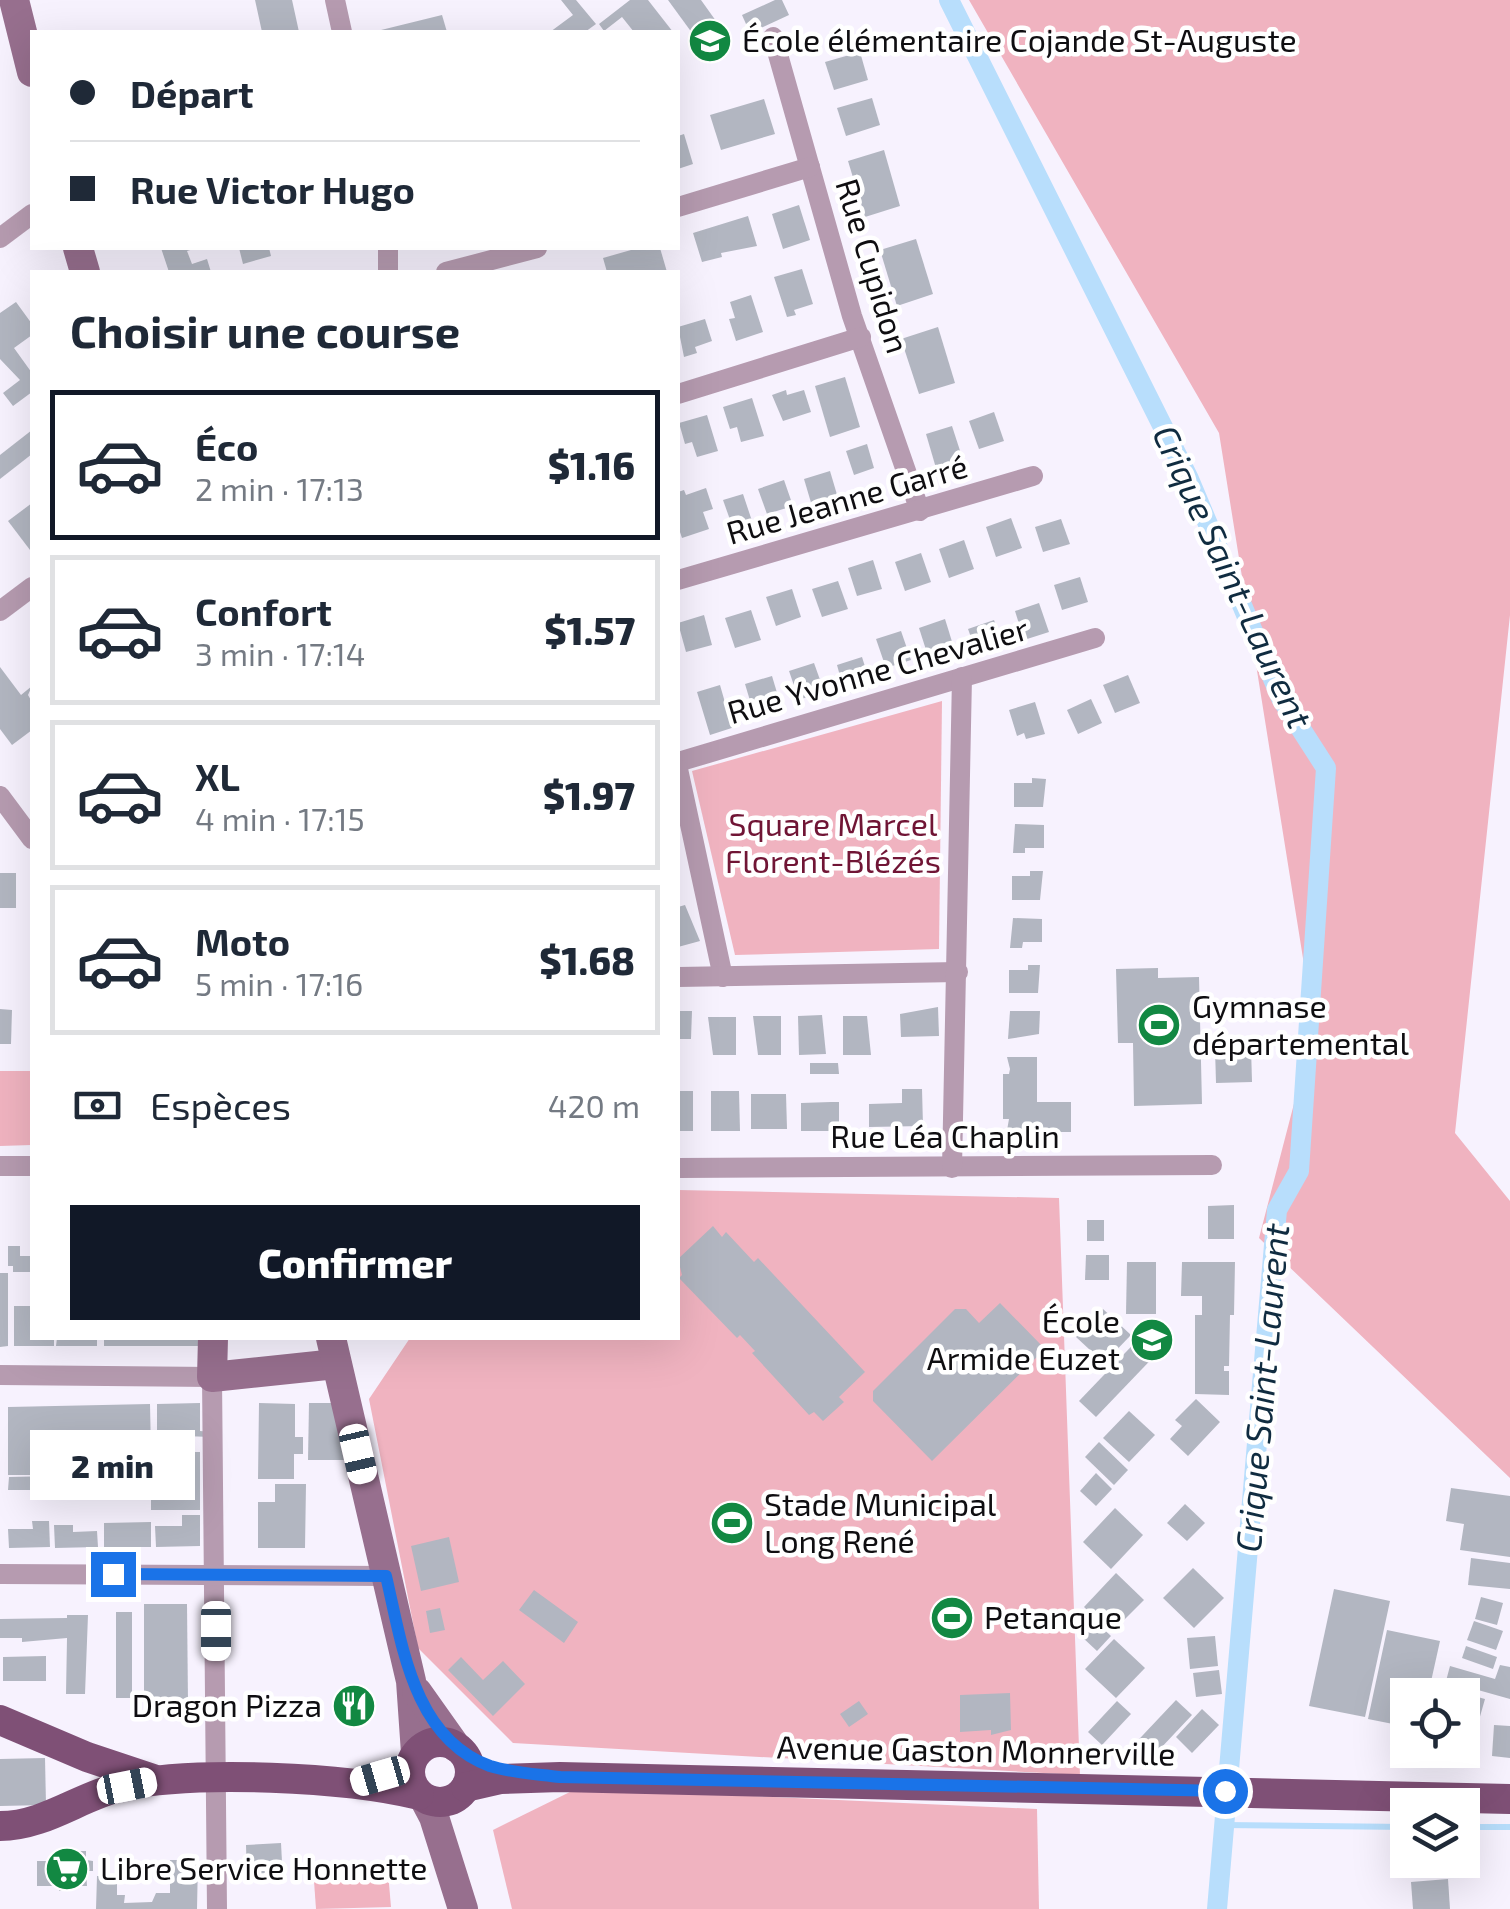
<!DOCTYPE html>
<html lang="fr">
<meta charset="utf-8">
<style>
body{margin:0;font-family:"Exo 2",sans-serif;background:#f6f6f7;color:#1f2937;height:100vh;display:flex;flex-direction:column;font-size:38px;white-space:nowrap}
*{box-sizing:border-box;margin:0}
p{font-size:32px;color:#747a83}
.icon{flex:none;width:55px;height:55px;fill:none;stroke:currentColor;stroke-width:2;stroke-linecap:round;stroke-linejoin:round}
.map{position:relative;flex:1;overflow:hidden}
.details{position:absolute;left:30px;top:270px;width:650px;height:1070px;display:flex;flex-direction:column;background:#fff;border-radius:0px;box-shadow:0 10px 40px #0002}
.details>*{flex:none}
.guide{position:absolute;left:30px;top:30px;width:650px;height:220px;border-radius:0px;box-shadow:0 10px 40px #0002;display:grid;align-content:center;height:220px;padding:0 40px;background:#fff}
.buttons{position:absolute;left:1390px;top:1678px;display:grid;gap:20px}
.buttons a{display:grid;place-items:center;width:90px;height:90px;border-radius:0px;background:#fff;box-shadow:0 10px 40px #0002;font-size:50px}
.end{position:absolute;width:45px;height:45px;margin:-22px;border:12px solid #1a73e8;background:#fff;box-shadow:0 0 0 5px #fff}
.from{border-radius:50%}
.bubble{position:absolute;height:70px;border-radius:0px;background:#fff;box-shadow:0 10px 40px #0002;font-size:32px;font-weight:800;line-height:70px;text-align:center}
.car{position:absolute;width:30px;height:60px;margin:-30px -15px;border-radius:12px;box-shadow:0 0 8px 2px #0007;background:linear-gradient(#fff 24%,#345 0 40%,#fff 0 76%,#345 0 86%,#fff 0)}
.guide b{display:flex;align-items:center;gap:35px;height:95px;font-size:38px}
.guide b+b{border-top:2px solid #e0e1e3}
.guide i{width:25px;height:25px;background:#1f2937}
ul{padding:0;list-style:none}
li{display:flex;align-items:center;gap:30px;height:150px;margin:0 20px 15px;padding:0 20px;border:5px solid #e0e1e3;border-radius:0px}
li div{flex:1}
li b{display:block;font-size:38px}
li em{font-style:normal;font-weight:800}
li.on{border-color:#111827}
li>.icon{width:90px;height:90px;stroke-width:1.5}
h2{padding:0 40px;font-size:45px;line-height:120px}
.pay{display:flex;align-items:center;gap:25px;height:110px;padding:0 40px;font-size:38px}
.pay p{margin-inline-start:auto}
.primary-button{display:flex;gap:20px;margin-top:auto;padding:20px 40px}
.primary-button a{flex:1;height:115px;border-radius:0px;background:#111827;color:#fff;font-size:40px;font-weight:800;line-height:115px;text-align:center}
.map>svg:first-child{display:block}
.green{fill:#f0b3c0}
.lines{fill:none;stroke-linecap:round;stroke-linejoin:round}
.stream{stroke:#b8defc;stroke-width:6}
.canal{stroke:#b8defc;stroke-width:20}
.building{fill:#b2b6c1}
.street{stroke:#b69bb0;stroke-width:20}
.secondary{stroke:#976f8e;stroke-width:30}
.primary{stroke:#7f5076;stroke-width:30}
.route{stroke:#1a73e8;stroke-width:12}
.labels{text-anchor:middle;stroke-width:9;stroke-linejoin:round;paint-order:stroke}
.poi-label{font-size:32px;fill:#0f0e11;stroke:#fff;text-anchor:start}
.street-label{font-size:32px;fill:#0f0e11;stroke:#fff}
.park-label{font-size:32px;fill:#701535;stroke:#fff}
.water-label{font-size:35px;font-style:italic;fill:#102c40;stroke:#fff}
</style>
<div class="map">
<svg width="1510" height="1909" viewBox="0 0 1510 1909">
<rect width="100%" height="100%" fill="#f7f2fe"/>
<g class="green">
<path d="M969,0H1510V615L1455,1133L1510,1201V1478L1259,1238L1314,1027L1219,433Z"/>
<path d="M942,701L939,949L735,955L692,771Z"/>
<path d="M0,1071H32V1145L0,1146Z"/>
<path d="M678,1190L1059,1198L1080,1775L513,1743L418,1648L369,1399L410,1338H678Z"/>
<path d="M578,1788L1037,1809L1039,1909H512L493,1830Z"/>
<path d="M387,1861L391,1907L316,1909L313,1867Z"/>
</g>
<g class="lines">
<g class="stream">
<path d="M1223,1825L1408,1827"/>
<path d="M1465,1827H1510"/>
</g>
<path class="canal" d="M949,0L1189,479L1281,698L1326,768L1299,1171L1277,1210L1217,1909"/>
</g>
<g class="building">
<path d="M255,0H292L299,32H262Z"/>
<path d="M561,0H576L596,24L585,32H550L573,15Z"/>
<path d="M630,0H648L673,32H634L622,17L604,31L599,24Z"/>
<path d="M668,0H701L716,21L695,37Z"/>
<path d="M775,0H782L789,15L750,33L742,15Z"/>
<path d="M442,15L447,32H377V31Z"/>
<path d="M860,52L868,80L834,90L825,62Z"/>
<path d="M872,98L880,125L846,136L837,108Z"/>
<path d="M764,99L775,134L721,150L710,115Z"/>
<path d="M684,134L693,164L678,169V136Z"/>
<path d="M884,150L900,206L865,217L848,161Z"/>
<path d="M799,205L810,240L783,249L772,214Z"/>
<path d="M748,216L757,246L721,253L722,257L702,262L693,233Z"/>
<path d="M916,239L933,294L897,306L880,250Z"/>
<path d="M161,248H197L187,251L192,264L207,259L211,272H169Z"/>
<path d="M239,248H269L271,256L243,264Z"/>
<path d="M638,248H660L667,272H607L603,258Z"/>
<path d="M802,269L813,304L794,310L796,315L787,317L774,277Z"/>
<path d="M751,295L763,332L736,341L729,319L735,318L730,302Z"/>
<path d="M16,302L32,324V335L14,348L32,373V392L13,406L3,393L20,380L0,359V313Z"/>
<path d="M705,319L712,341L695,347L697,353L684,357L678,327Z"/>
<path d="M938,327L955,383L919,394L901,339Z"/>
<path d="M845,377L860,427L830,437L815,386Z"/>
<path d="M786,390L787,395L804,390L811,412L783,421L772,395Z"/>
<path d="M752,398L764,436L741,442L737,427L730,429L723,407Z"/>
<path d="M994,412L1004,441L979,449L969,421Z"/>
<path d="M707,415L718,451L697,457L692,442L685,444L679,423Z"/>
<path d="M952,426L963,460L936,468L926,434Z"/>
<path d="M32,430V454L0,479V455Z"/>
<path d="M867,444L874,468L854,475L846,451Z"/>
<path d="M830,471L838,498L812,506L804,479Z"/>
<path d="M784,480L793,506L767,514L758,489Z"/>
<path d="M706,488L713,509L703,512L709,529L682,538L678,526V492L684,490L686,495Z"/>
<path d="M743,494L753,524L734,531L723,500Z"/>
<path d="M32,503V548L30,550L8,521Z"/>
<path d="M1011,518L1022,548L996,557L986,527Z"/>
<path d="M1061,519L1070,544L1043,552L1035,527Z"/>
<path d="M964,540L974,569L949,578L939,549Z"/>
<path d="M921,553L931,582L905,591L895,562Z"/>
<path d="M873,560L882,589L857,596L848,568Z"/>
<path d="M1080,577L1088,602L1062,610L1054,585Z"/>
<path d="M838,581L848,609L822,617L812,589Z"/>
<path d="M792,589L801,617L776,626L766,597Z"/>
<path d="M1039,603L1049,632L1024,640L1015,611Z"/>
<path d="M751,610L761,640L735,648L725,618Z"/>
<path d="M704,615L712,645L686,652L678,623Z"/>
<path d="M945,619L954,648L928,656L919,628Z"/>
<path d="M994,620L1003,645L977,654L968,629Z"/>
<path d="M901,631L911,660L886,668L876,639Z"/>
<path d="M862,657L871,686L845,694L837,665Z"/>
<path d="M814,663L824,691L799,700L789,671Z"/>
<path d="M0,667L21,695L32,686L28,695L32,702V730L12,745L0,729Z"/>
<path d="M1128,675L1140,703L1115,713L1103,685Z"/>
<path d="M772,676L781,706L754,714L745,684Z"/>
<path d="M720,685L728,713L737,711L741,725L710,735L697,692Z"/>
<path d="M1091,699L1102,723L1078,734L1067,710Z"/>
<path d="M1035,702L1045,734L1026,739L1024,733L1017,736L1009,710Z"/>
<path d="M1032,778L1046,779L1043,807H1014V783H1032Z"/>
<path d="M1015,824L1044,825V848H1025V853H1013Z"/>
<path d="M1030,871H1043L1040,900H1012V876H1030Z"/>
<rect x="0" y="873" width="16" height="35"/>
<path d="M685,905L700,941L678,947V907Z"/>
<path d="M1013,918L1042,919V942H1023L1022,948H1010Z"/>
<path d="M1028,965H1040L1038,993H1009V970H1028Z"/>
<path d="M1158,968V978L1199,977L1202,1104L1134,1106L1133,1043H1118L1116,969Z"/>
<path d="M938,1007L939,1036L901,1037L900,1014Z"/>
<path d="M0,1009L12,1010L11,1044H0Z"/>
<path d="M680,1011H692L691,1039H678Z"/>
<path d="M1010,1011H1040L1039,1034L1008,1039Z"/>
<path d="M822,1015L826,1054L799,1055L798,1016Z"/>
<path d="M753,1016H781V1055H758Z"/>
<path d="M843,1016H867L871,1055H843Z"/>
<path d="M708,1017H736V1055H713Z"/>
<path d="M1251,1047L1252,1082L1216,1083L1215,1048Z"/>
<path d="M1007,1057H1037V1102H1071V1132H1042V1125L1037,1124V1136H1006L1009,1119H1003V1074H1009L1010,1069Z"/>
<path d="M810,1063H838L839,1074H810Z"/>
<path d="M902,1089H922L923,1126L869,1127V1104L902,1103Z"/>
<rect x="678" y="1091" width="15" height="40"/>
<path d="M711,1091H739L740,1131H711Z"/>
<path d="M751,1094H786L787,1129H751Z"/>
<path d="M831,1102H839V1131H801V1103Z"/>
<path d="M1234,1205V1239H1208V1206Z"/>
<rect x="1087" y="1220" width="17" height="21"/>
<path d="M713,1226L722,1237L726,1232L754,1262L758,1258L865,1372L839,1397L844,1402L823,1421L814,1412L809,1415L752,1353L755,1351L740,1335L737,1338L679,1278L682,1275L678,1259Z"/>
<path d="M8,1246H20V1256H32V1272H13V1266H8Z"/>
<path d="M1086,1255H1109V1280H1085Z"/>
<path d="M1127,1262H1156V1314H1126Z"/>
<path d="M1182,1262H1235L1234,1315H1230L1229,1366H1224V1371H1229V1395L1195,1394V1315H1202V1296H1181Z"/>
<path d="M0,1273H8V1346L0,1347Z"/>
<path d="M1000,1303L1045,1349L932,1461L873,1401V1391L955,1309H966L979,1323Z"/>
<path d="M14,1306H32V1338H54V1346H14Z"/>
<path d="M1103,1309L1131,1335L1104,1363L1076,1337Z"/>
<path d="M1148,1329L1165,1345L1096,1417L1079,1401Z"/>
<path d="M57,1338H97V1346H56Z"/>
<rect x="104" y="1338" width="96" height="8"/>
<path d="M1196,1399L1220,1422L1188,1456L1170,1439L1182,1426L1175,1420Z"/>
<path d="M200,1403V1431L211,1432V1437L157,1435V1404Z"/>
<path d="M259,1403L295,1404V1437H303V1454H294V1479H258Z"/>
<path d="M309,1403H334L346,1460H308Z"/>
<path d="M150,1404L151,1452H200V1510H151V1464H134V1435L119,1436V1464H134L138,1493H103V1438H73V1451H57L55,1438V1455L88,1454V1476H100V1490H8L9,1477L56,1476V1465L36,1466V1475H8V1407Z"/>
<path d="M1129,1411L1155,1435L1129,1462L1103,1438Z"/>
<path d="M1099,1442L1128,1470L1114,1485L1085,1457Z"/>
<path d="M1096,1473L1112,1489L1096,1506L1080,1491Z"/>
<path d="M275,1484H306L305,1548H258V1502H275Z"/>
<path d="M1451,1488L1510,1496V1557L1460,1550L1464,1524L1446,1521Z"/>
<path d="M1185,1504L1205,1523L1187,1541L1167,1523Z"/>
<path d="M1115,1508L1143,1535L1111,1569L1083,1542Z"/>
<path d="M182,1515H200V1546L156,1547L155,1526H182Z"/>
<path d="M32,1521H49L50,1547L9,1548L8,1529H33Z"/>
<path d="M151,1522V1547H104V1523Z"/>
<path d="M54,1525H73V1532L97,1531L98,1547L55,1548Z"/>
<path d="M449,1537L459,1582L421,1591L411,1546Z"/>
<path d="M1471,1558L1510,1563V1589L1468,1585Z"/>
<path d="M1193,1568L1224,1598L1194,1628L1163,1598Z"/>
<path d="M1116,1573L1144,1600L1111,1633L1084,1607Z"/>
<path d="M1334,1589L1390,1601L1365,1717L1309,1706Z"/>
<path d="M534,1590L578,1622L564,1643L519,1610Z"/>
<path d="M1481,1597L1503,1603L1497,1625L1475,1619Z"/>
<path d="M144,1604H187L188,1704H144Z"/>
<path d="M440,1608L445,1630L430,1633L426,1611Z"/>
<rect x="116" y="1612" width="16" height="86"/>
<path d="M67,1615H88L85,1694H66L67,1638L22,1642V1638H0V1619L67,1618Z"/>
<path d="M1474,1621L1503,1631L1496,1650L1467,1640Z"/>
<path d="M1096,1622L1111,1636L1097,1651L1082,1637Z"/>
<path d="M1387,1630L1440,1641L1428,1695H1408V1727L1368,1719Z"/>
<path d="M1215,1636L1218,1666L1190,1669L1187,1638Z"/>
<path d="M1114,1639L1145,1668L1116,1698L1085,1669Z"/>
<path d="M1466,1646L1497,1657L1493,1669L1462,1658Z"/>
<path d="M46,1656V1681H3V1657Z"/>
<path d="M461,1657L483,1680L503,1661L525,1684L493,1716L448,1670Z"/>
<path d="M1500,1665L1510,1667V1699L1446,1681L1450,1666L1495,1679Z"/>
<path d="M1219,1670L1222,1694L1196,1697L1193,1673Z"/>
<path d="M1441,1687L1485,1699L1477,1727L1462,1722V1695H1438Z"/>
<path d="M1010,1693L1011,1730L991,1735V1730L960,1732V1695Z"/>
<path d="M1176,1700L1192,1715L1142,1768L1126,1753Z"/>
<path d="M859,1701L868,1714L849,1727L840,1714Z"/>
<path d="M1117,1701L1131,1714L1102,1745L1088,1732Z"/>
<path d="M1202,1709L1219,1725L1192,1753L1176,1737Z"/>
<path d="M1494,1725L1510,1726V1758L1492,1756Z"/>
<path d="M45,1758L46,1805L0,1806V1759Z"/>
<path d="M281,1843L283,1881L247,1882L246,1845Z"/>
<path d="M79,1851H86V1860L93,1861V1871H86L87,1886H66V1891H59V1886H37V1861H79Z"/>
<path d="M170,1860H198L197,1909H96L97,1876H117V1895H125L124,1903L152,1902L156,1893H170Z"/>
<path d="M1448,1879L1450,1909H1413L1411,1882Z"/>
</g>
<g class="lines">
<g class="street">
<path d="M335,0L342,32"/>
<path d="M773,37L852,316L920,511"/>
<path d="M678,207L810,167"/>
<path d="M0,238L32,214"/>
<path d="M388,248V272"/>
<path d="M446,272L537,248"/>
<path d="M678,394L861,337"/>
<path d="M678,580L1033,476"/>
<path d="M0,611L32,587"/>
<path d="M678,762L1095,638"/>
<path d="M678,769L723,977"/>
<path d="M0,796L32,839"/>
<path d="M678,977L958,972"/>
<path d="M0,1166H32"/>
<path d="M678,1168L1212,1165"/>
<path d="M952,1168L962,677"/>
<path d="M0,1375L212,1377L217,1909"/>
<path d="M0,1574L386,1576"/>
</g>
<g class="secondary">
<path d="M14,0L32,72"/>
<path d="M78,248L85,272"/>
<path d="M213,1338L212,1377L336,1364"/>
<path d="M331,1338L411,1681L416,1753"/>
<path d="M417,1692L456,1747"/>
<path d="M424,1798L434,1817L463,1909"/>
</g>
<g class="primary">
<path d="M0,1720L87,1757L153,1779"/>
<circle cx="440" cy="1772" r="30"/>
<path d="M466,1787L501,1779L560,1777L1510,1799"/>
<path d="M0,1826C45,1826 80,1796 123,1786C196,1770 346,1777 419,1795"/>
</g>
</g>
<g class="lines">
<path class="route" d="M113,1574L386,1576C402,1644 413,1738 490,1766C512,1773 537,1774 560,1777L1225,1791"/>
</g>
<defs>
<g id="school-disc" transform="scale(2.25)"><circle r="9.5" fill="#128842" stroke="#fff"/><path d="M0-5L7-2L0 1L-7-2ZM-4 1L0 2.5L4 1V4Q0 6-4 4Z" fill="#fff"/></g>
<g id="stadium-disc" transform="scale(2.25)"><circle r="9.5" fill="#128842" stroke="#fff"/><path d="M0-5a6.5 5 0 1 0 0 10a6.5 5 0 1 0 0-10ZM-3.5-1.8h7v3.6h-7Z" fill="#fff"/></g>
<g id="restaurant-disc" transform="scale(2.25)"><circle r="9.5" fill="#128842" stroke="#fff"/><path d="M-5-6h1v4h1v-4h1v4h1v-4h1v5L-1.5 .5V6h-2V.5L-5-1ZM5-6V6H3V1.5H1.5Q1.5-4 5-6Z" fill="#fff"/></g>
<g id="supermarket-disc" transform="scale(2.25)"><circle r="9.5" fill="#128842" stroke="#fff"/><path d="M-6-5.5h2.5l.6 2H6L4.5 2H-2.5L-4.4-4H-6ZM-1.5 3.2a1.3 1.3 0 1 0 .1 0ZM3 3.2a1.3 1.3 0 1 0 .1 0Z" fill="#fff"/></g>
</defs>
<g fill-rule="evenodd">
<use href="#school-disc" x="710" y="41"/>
<use href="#stadium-disc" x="1159" y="1025"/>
<use href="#school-disc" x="1152" y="1340"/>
<use href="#stadium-disc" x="732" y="1523"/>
<use href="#stadium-disc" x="952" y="1618"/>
<use href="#restaurant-disc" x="354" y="1706"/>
<use href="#supermarket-disc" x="67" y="1869"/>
</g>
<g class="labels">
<g class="poi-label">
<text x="742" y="52">École élémentaire Cojande St-Auguste</text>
<text x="1192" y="1018">Gymnase<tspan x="1192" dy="37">départemental</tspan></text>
<text x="1120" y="1333" text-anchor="end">École<tspan x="1120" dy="37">Armide Euzet</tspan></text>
<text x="764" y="1516">Stade Municipal<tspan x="764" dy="37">Long René</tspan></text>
<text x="984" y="1629">Petanque</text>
<text x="322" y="1717" text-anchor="end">Dragon Pizza</text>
<text x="100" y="1880">Libre Service Honnette</text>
</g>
<g class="street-label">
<text transform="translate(872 266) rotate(73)" y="11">Rue Cupidon</text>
<text transform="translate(847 500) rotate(-16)" y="11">Rue Jeanne Garré</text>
<text transform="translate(878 671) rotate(-16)" y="11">Rue Yvonne Chevalier</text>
<text x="945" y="1148">Rue Léa Chaplin</text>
<text transform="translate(976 1751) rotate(1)" y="11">Avenue Gaston Monnerville</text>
</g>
<g class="park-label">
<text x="833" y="836">Square Marcel<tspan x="833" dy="37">Florent-Blézés</tspan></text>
</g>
<g class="water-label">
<text transform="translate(1232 577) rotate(65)" y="12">Crique Saint-Laurent</text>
<text transform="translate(1263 1388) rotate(-85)" y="12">Crique Saint-Laurent</text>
</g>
</g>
</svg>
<div class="buttons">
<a><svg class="icon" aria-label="locate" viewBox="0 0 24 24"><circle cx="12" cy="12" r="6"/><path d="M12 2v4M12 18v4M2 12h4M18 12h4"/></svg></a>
<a><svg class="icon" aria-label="layers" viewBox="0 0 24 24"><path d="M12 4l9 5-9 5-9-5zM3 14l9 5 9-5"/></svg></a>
</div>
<i class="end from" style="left:1225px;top:1791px"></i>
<i class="end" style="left:113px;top:1574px"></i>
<div class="bubble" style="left:30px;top:1430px;width:165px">2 min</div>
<i class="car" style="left:358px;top:1454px;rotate:167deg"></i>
<i class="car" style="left:216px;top:1631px;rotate:180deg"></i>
<i class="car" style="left:380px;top:1776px;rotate:254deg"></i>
<i class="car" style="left:127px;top:1786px;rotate:79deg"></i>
<div class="guide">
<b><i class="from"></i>Départ</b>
<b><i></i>Rue Victor Hugo</b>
</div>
<section class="details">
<h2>Choisir une course</h2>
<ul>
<li class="on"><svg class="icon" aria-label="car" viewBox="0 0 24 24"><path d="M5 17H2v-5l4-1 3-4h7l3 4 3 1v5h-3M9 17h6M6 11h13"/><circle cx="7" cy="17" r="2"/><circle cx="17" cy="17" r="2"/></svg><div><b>Éco</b><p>2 min · 17:13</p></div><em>$1.16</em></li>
<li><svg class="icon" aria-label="car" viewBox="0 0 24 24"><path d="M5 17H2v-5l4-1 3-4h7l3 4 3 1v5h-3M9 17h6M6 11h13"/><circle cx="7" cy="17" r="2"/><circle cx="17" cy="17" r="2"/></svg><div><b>Confort</b><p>3 min · 17:14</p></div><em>$1.57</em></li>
<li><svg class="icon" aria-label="car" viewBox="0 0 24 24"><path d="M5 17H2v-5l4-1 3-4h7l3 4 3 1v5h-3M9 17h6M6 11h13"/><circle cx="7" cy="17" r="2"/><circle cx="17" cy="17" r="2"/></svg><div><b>XL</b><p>4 min · 17:15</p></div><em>$1.97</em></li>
<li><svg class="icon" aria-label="car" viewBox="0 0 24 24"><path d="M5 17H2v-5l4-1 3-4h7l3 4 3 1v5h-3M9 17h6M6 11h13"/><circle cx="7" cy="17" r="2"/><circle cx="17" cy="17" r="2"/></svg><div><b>Moto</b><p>5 min · 17:16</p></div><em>$1.68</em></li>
</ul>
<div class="pay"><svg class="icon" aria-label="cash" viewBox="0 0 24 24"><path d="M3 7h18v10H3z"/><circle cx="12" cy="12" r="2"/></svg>Espèces<p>420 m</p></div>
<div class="primary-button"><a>Confirmer</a></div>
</section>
</div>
